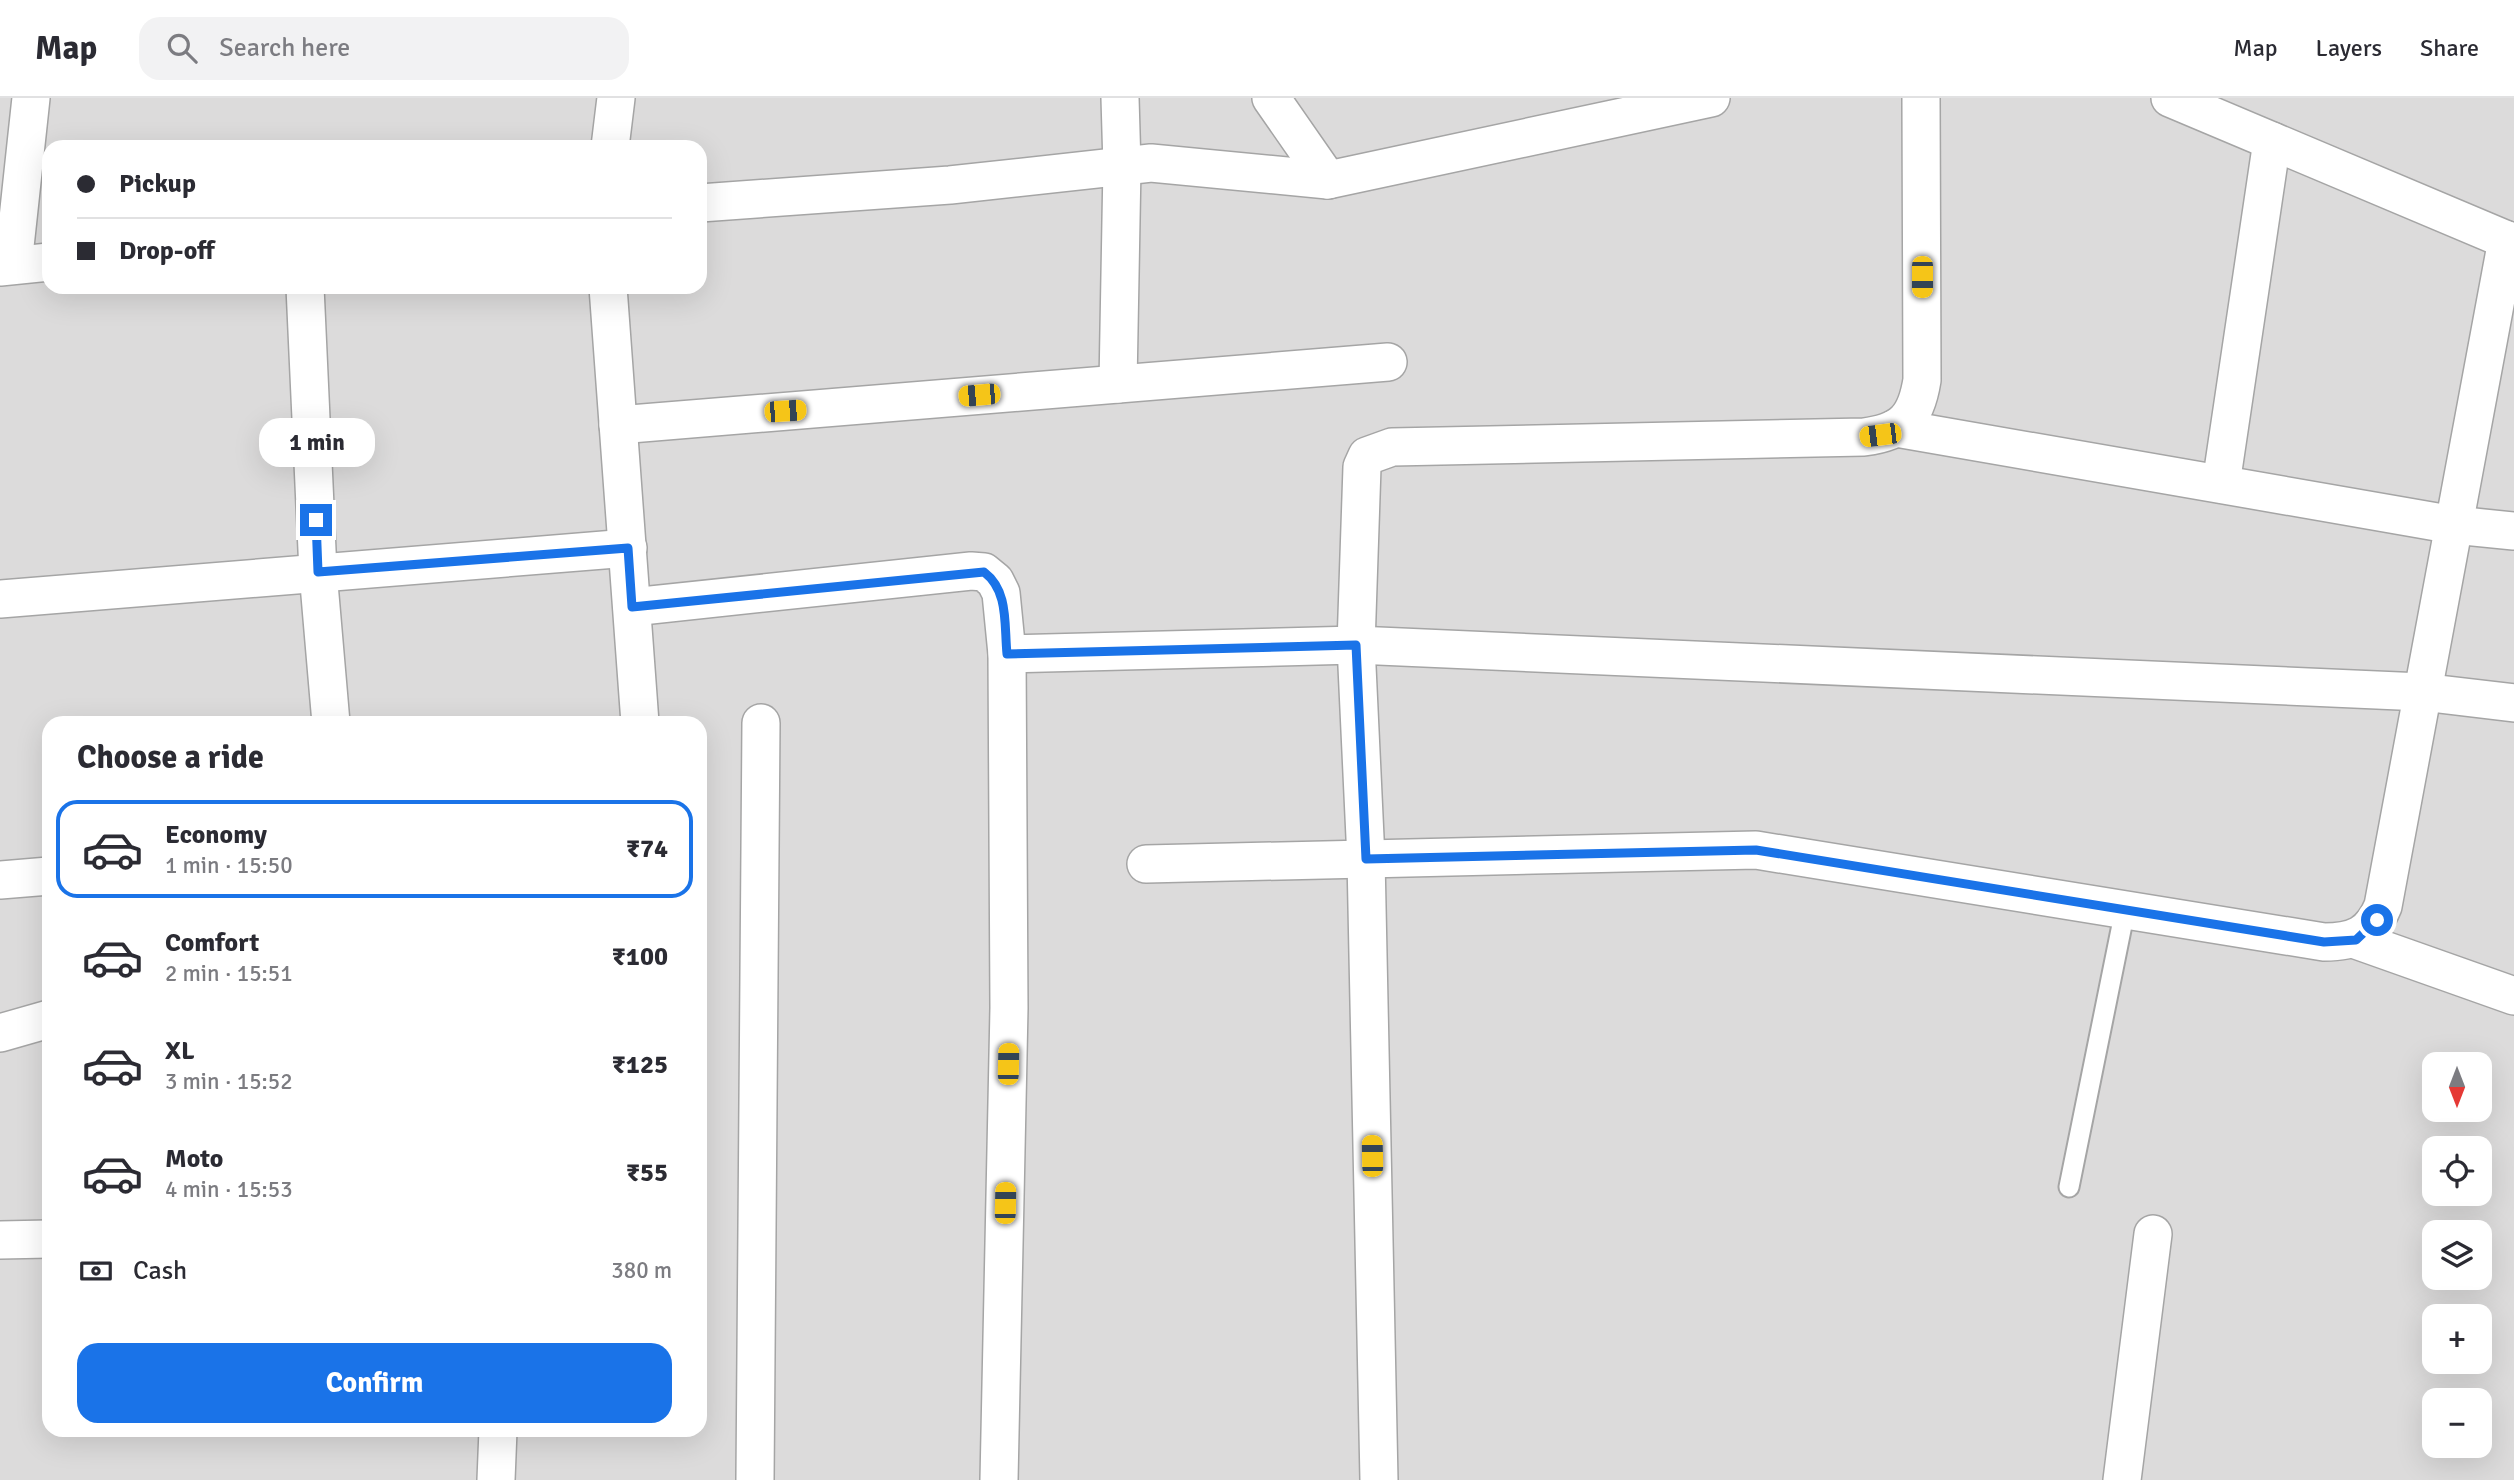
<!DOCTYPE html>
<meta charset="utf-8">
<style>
body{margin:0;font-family:Signika,sans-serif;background:#f2f2f3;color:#2b2b33;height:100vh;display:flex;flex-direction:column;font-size:26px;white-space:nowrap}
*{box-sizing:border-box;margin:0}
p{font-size:23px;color:#7c7c81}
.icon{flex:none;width:38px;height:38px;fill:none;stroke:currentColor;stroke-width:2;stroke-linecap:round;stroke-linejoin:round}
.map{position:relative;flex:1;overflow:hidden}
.sheet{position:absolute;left:42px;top:618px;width:665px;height:721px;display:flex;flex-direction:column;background:#fff;border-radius:21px;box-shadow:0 7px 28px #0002}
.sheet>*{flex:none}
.top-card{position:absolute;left:42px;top:42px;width:665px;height:154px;border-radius:21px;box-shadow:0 7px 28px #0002;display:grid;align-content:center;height:154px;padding:0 35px;background:#fff}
.needle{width:46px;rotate:180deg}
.tools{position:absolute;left:2422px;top:954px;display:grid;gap:14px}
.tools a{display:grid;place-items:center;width:70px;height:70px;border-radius:14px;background:#fff;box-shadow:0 7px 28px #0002;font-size:35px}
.end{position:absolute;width:32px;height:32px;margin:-16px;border:9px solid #1a73e8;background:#fff;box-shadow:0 0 0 4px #fff}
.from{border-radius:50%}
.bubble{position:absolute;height:49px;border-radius:21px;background:#fff;box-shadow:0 7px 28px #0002;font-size:23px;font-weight:800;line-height:49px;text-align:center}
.car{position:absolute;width:21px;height:42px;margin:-21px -10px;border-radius:9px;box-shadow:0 0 5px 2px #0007;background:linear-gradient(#f5c518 24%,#345 0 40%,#f5c518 0 76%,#345 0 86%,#f5c518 0)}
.top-card b{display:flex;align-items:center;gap:24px;height:66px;font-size:26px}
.top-card b+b{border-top:2px solid #e1e1e2}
.top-card i{width:18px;height:18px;background:#2b2b33}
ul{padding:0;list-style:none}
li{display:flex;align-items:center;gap:21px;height:98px;margin:0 14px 10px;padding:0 21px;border:4px solid transparent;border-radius:21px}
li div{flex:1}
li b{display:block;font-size:26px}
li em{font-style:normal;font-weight:800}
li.selected{border-color:#1a73e8}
li>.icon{width:63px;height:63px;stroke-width:1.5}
h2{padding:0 35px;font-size:32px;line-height:84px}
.pay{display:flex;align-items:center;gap:18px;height:77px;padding:0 35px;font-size:26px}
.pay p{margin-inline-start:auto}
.action{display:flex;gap:14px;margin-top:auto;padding:14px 35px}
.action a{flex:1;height:80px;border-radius:21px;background:#1a73e8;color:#fff;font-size:28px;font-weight:800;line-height:80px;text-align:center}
header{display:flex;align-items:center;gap:42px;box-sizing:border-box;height:98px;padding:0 35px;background:#fff;border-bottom:2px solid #e1e1e2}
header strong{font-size:33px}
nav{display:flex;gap:38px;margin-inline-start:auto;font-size:24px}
.search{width:490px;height:63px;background:#f2f2f3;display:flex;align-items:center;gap:18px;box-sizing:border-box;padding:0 24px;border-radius:21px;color:#7c7c81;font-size:26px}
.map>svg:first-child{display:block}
.residential{fill:#dcdbdb;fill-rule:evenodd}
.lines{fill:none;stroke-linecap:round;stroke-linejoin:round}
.service-casing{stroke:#a5a5a5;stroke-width:23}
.minor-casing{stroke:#a5a5a5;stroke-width:40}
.service{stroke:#fff;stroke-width:19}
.minor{stroke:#fff;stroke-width:37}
.route{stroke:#1a73e8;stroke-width:9}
</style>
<header>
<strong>Map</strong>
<div class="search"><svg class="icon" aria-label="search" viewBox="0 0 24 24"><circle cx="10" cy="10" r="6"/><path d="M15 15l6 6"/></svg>Search here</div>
<nav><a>Map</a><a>Layers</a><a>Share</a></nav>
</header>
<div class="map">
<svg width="2514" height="1382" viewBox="0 0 2514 1382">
<rect width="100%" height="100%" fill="#f0eae3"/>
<path class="residential" d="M0,0H2514V1382H0ZM49,49H700V189H49ZM49,625H700V1332H49ZM2434,966H2480V1012H2434ZM2434,1050H2480V1096H2434ZM2434,1134H2480V1180H2434ZM2434,1218H2480V1264H2434ZM2434,1302H2480V1348H2434Z"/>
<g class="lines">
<g class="service-casing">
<path id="service" d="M2069,1089L2125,812"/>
</g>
<g class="minor-casing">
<g id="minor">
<path d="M1271,0L1328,82"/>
<path d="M2170,0L2514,145"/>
<path d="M610,49L616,0"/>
<path d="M700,105L950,87L1151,65L1328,82L1711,0"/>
<path d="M13,167L31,0"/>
<path d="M0,169L49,164"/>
<path d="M305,189L318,474L331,625"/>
<path d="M608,189L640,625"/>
<path d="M1118,286L1122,68L1120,0"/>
<path d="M618,327L1388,264"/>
<path d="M1896,330L2454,427L2514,433"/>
<path d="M2221,386L2272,43"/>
<path d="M0,501L628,450"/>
<path d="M632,509L971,473L984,474L995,483L1001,495L1007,556L1009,910L999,1382"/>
<path d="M1007,556L1356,547L2422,594L2514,605"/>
<path d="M1146,766L1756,752L2324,844C2354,844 2371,837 2383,808L2507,142"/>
<path d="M0,782L49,778"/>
<path d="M2356,842L2514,898"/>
<path d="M0,935L49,921"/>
<path d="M0,1142L49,1141"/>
<path d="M496,1382L498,1332"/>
<path d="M755,1382L761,625"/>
<path d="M1379,1382L1366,761L1356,547L1362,369L1367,358L1392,349L1864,339C1903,334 1916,320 1922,282L1921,0"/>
<path d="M2122,1382L2153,1136"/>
</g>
</g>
<use href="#service" class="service"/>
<use href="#minor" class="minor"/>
</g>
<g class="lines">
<path class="route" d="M316,422L318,474L628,450L632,509L984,474C1009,493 1004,526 1007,556L1356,547L1366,761L1756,752L2324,844L2356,842L2377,822"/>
</g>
</svg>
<div class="tools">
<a><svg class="needle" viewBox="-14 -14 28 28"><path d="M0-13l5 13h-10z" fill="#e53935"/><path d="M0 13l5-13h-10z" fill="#7c7c81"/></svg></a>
<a><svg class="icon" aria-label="locate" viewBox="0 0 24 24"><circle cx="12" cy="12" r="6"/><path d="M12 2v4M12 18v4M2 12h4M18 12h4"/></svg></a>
<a><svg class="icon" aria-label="layers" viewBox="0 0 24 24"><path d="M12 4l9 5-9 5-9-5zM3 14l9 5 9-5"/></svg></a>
<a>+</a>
<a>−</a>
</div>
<i class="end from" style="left:2377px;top:822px"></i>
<i class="end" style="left:316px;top:422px"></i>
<div class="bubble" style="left:259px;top:320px;width:116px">1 min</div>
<i class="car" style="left:1922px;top:179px;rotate:180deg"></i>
<i class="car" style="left:979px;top:297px;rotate:265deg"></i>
<i class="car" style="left:785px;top:313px;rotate:86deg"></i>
<i class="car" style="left:1880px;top:337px;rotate:263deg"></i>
<i class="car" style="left:1008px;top:966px;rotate:1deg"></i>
<i class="car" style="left:1372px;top:1058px;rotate:359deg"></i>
<i class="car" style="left:1005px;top:1105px;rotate:1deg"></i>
<div class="top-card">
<b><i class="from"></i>Pickup</b>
<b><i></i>Drop-off</b>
</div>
<section class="sheet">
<h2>Choose a ride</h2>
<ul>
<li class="selected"><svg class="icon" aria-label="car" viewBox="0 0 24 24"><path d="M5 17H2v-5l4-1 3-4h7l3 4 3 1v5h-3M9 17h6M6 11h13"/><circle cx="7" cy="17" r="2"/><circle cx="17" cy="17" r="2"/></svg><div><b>Economy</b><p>1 min · 15:50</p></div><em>₹74</em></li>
<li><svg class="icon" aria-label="car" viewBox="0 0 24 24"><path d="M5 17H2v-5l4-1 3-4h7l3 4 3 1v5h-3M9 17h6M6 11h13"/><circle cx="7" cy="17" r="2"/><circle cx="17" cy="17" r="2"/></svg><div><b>Comfort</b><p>2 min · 15:51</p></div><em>₹100</em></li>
<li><svg class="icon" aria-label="car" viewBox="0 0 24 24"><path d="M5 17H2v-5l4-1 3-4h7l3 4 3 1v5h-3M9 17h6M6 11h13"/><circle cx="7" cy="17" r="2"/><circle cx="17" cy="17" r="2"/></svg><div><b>XL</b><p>3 min · 15:52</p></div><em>₹125</em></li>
<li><svg class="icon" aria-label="car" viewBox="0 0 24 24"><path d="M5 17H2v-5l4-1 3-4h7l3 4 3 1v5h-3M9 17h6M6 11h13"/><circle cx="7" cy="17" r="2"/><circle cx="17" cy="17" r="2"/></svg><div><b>Moto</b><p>4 min · 15:53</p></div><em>₹55</em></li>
</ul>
<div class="pay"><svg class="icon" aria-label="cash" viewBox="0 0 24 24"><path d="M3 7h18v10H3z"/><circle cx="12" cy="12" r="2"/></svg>Cash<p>380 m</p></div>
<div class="action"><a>Confirm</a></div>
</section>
</div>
